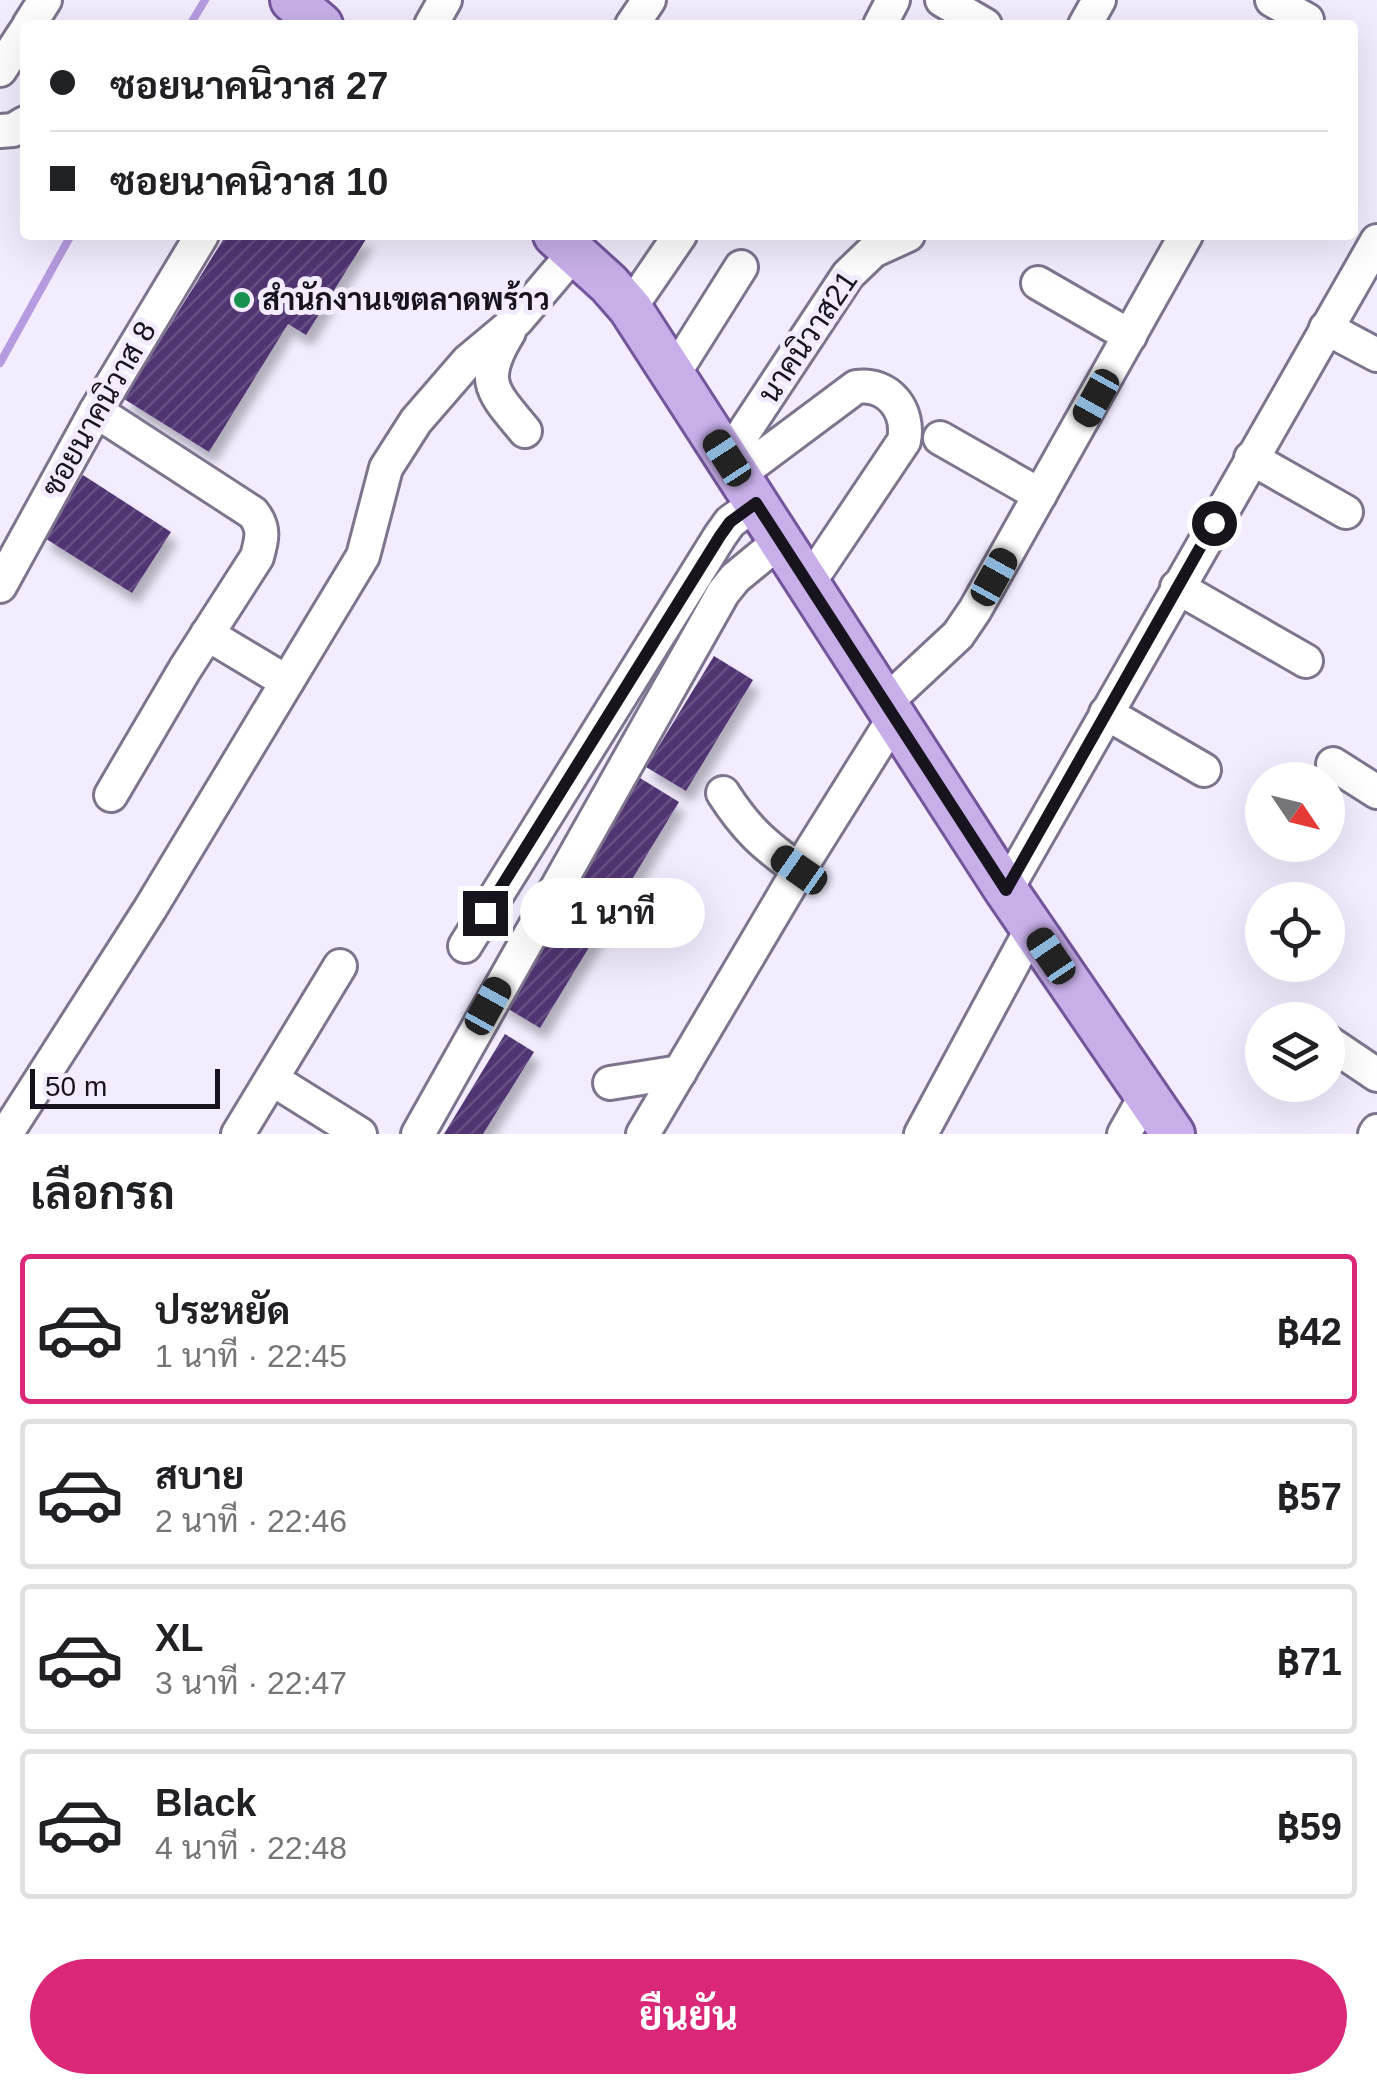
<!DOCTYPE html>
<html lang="th">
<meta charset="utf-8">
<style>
body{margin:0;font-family:Arial,Sarabun,sans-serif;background:#f2f2f2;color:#202124;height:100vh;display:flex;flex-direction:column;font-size:38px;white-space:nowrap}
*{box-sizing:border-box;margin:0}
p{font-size:32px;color:#757577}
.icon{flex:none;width:55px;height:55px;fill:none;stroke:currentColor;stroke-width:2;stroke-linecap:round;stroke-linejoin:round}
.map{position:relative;height:1134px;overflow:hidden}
.drawer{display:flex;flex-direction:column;background:#fff;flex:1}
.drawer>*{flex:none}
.hud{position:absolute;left:20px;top:20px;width:1338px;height:220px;border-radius:10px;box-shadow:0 10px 40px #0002;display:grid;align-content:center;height:220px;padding:0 30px;background:#fff}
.needle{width:65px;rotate:125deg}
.tools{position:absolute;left:1245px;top:762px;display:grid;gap:20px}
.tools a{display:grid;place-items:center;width:100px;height:100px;border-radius:50%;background:#fff;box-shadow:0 10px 40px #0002;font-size:50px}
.scale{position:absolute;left:30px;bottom:25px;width:190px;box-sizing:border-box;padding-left:10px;border:5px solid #18141e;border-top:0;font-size:28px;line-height:35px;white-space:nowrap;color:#18141e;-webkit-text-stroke:8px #f2ecfe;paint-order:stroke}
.end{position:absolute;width:45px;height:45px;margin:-22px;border:12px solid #18141e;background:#fff;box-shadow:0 0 0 5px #fff}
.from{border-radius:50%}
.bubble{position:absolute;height:70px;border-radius:35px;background:#fff;box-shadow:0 10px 40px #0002;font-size:32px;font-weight:700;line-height:70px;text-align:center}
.car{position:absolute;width:30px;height:60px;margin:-30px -15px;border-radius:12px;box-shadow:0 0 8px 2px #0007;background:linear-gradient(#222 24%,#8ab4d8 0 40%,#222 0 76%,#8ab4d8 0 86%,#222 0)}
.hud b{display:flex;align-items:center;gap:35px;height:95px;font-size:38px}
.hud b+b{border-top:2px solid #e0e0e0}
.hud i{width:25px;height:25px;background:#202124}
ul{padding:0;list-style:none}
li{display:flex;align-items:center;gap:30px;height:150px;margin:0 20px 15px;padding:0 10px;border:5px solid #e0e0e0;border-radius:10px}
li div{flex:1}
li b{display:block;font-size:38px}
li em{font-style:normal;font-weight:700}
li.active{border-color:#db2777}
li>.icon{width:90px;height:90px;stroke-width:1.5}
h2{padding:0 30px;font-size:45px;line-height:120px}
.button{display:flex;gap:20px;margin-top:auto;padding:20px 30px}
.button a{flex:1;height:115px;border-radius:60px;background:#db2777;color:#fff;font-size:40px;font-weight:700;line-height:115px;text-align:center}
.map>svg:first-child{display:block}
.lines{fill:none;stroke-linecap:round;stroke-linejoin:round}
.stream{stroke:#b79be0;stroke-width:8}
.building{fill:url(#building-hatch);filter:url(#shadow)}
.minor-casing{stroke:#7e748e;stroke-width:38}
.major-casing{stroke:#73569a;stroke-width:48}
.minor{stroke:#fff;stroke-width:32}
.major{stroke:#c8afea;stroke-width:42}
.route{stroke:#18141e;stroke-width:12}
.poi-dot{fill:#16924e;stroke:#f2ecfe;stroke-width:4}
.labels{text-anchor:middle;stroke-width:10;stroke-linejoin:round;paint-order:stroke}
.poi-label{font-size:30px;font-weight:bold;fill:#18141e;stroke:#f2ecfe;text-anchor:start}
.street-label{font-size:30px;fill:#18141e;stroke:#f2ecfe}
</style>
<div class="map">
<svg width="1377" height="1134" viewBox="0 0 1377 1134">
<defs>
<pattern id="building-hatch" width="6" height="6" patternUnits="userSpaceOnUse" patternTransform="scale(2.5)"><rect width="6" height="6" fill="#513673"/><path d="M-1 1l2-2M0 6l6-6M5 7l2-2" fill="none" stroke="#665082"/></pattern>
<filter id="shadow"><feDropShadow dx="6" dy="11" stdDeviation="5" flood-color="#0004"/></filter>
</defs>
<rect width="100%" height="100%" fill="#f2ecfe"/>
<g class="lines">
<g class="stream">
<path d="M190,25L205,0"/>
<path d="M0,363L71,235"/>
</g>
</g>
<g class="building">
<path d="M226,235L368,236L306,335L288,324L209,452L124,399Z"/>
<path d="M83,475L171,532L132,593L43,537Z"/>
<path d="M714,656L753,680L686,791L646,767Z"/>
<path d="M640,778L679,802L614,909L574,885Z"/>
<path d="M566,897L605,921L540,1028L500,1004Z"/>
<path d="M505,1034L534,1052L483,1134H444Z"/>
</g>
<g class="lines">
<g class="minor-casing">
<g id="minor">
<path d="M942,0L985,25"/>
<path d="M1272,0L1307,20"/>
<path d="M29,25L45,0"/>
<path d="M431,25L445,0"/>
<path d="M632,25L649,0"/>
<path d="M880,25L893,0"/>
<path d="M1085,25L1099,0"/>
<path d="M0,70L25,32"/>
<path d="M0,131L13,130L25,123"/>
<path d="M1038,283L1130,336"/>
<path d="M630,308L680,235"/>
<path d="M1326,328L1377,355"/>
<path d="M509,332C479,381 491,390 525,431"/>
<path d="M673,375L741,267"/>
<path d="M96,411L253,513C265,528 262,539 257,557L185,669L111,795"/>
<path d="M940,438L1040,495"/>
<path d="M727,458L848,275L873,251L908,235"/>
<path d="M1251,458L1346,512"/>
<path d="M738,475L856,387C888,382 910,410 904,441L808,584"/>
<path d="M0,586L96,411L202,235"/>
<path d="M1177,587L1306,661"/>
<path d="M207,634L287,682"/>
<path d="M885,703L958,635L975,610L1186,235"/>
<path d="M1106,713L1204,770"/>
<path d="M1333,764L1377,792"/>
<path d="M723,793C746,829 764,845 799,870"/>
<path d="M1006,890L1377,241"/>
<path d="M465,946L720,536L730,522L756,503"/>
<path d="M1328,1042L1377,1075"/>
<path d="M272,1079L360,1134"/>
<path d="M610,1083L680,1072"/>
<path d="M6,1134L150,909L363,556L386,468L416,421L468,361L517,320L574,253"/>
<path d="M238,1134L340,966"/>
<path d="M418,1134L723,593L735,578L780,541"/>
<path d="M643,1134L799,870L894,718"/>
<path d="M921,1134L1032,928"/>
<path d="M1124,1134L1146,1095"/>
<path d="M1375,1134L1377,1131"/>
</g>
</g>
<g class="major-casing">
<g id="major">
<path d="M292,0L321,25"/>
<path d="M555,235L609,284L630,308L1006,890L1173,1134"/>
</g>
</g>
<use href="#minor" class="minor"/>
<use href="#major" class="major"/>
</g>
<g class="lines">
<path class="route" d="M485,913L720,536L730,522L756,503L1006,890L1214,523"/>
</g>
<circle class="poi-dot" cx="242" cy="300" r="10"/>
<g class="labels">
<g class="poi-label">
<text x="262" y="310">สำนักงานเขตลาดพร้าว</text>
</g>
<g class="street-label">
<text transform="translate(808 337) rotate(-56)" y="10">นาคนิวาส21</text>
<text transform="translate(99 409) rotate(-60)" y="10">ซอยนาคนิวาส 8</text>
</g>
</g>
</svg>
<div class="tools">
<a><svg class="needle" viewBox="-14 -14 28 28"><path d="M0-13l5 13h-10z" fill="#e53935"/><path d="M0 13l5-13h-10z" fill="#757577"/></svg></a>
<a><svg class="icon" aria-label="locate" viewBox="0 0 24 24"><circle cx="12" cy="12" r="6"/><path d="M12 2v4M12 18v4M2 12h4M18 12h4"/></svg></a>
<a><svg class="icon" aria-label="layers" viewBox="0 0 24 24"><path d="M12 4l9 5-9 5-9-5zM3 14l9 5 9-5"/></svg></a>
</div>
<div class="scale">50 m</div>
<i class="end from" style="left:1214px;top:523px"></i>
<i class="end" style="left:485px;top:913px"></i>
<div class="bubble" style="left:520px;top:878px;width:185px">1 นาที</div>
<i class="car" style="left:1096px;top:398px;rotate:209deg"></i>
<i class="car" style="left:727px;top:458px;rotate:327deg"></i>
<i class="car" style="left:994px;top:577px;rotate:29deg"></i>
<i class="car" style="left:799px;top:870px;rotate:305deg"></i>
<i class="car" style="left:1051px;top:956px;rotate:326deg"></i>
<i class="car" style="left:488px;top:1006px;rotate:29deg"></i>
<div class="hud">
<b><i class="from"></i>ซอยนาคนิวาส 27</b>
<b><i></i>ซอยนาคนิวาส 10</b>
</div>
</div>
<section class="drawer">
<h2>เลือกรถ</h2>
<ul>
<li class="active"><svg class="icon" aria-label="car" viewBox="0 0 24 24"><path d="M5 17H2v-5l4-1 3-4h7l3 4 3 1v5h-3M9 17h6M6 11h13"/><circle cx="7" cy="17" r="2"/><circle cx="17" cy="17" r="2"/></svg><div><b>ประหยัด</b><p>1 นาที · 22:45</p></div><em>฿42</em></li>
<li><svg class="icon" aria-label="car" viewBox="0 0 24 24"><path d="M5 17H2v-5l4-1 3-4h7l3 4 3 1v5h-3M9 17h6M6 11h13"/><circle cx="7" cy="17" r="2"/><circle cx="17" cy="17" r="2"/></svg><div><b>สบาย</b><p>2 นาที · 22:46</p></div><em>฿57</em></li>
<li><svg class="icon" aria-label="car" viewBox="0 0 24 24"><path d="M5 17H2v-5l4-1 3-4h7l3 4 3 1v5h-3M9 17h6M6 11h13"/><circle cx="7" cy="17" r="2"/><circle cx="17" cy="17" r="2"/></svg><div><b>XL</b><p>3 นาที · 22:47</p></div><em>฿71</em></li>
<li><svg class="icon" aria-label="car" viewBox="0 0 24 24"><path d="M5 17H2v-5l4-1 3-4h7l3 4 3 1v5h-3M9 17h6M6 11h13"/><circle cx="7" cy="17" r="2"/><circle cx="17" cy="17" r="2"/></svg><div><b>Black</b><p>4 นาที · 22:48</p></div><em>฿59</em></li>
</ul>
<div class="button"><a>ยืนยัน</a></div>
</section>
